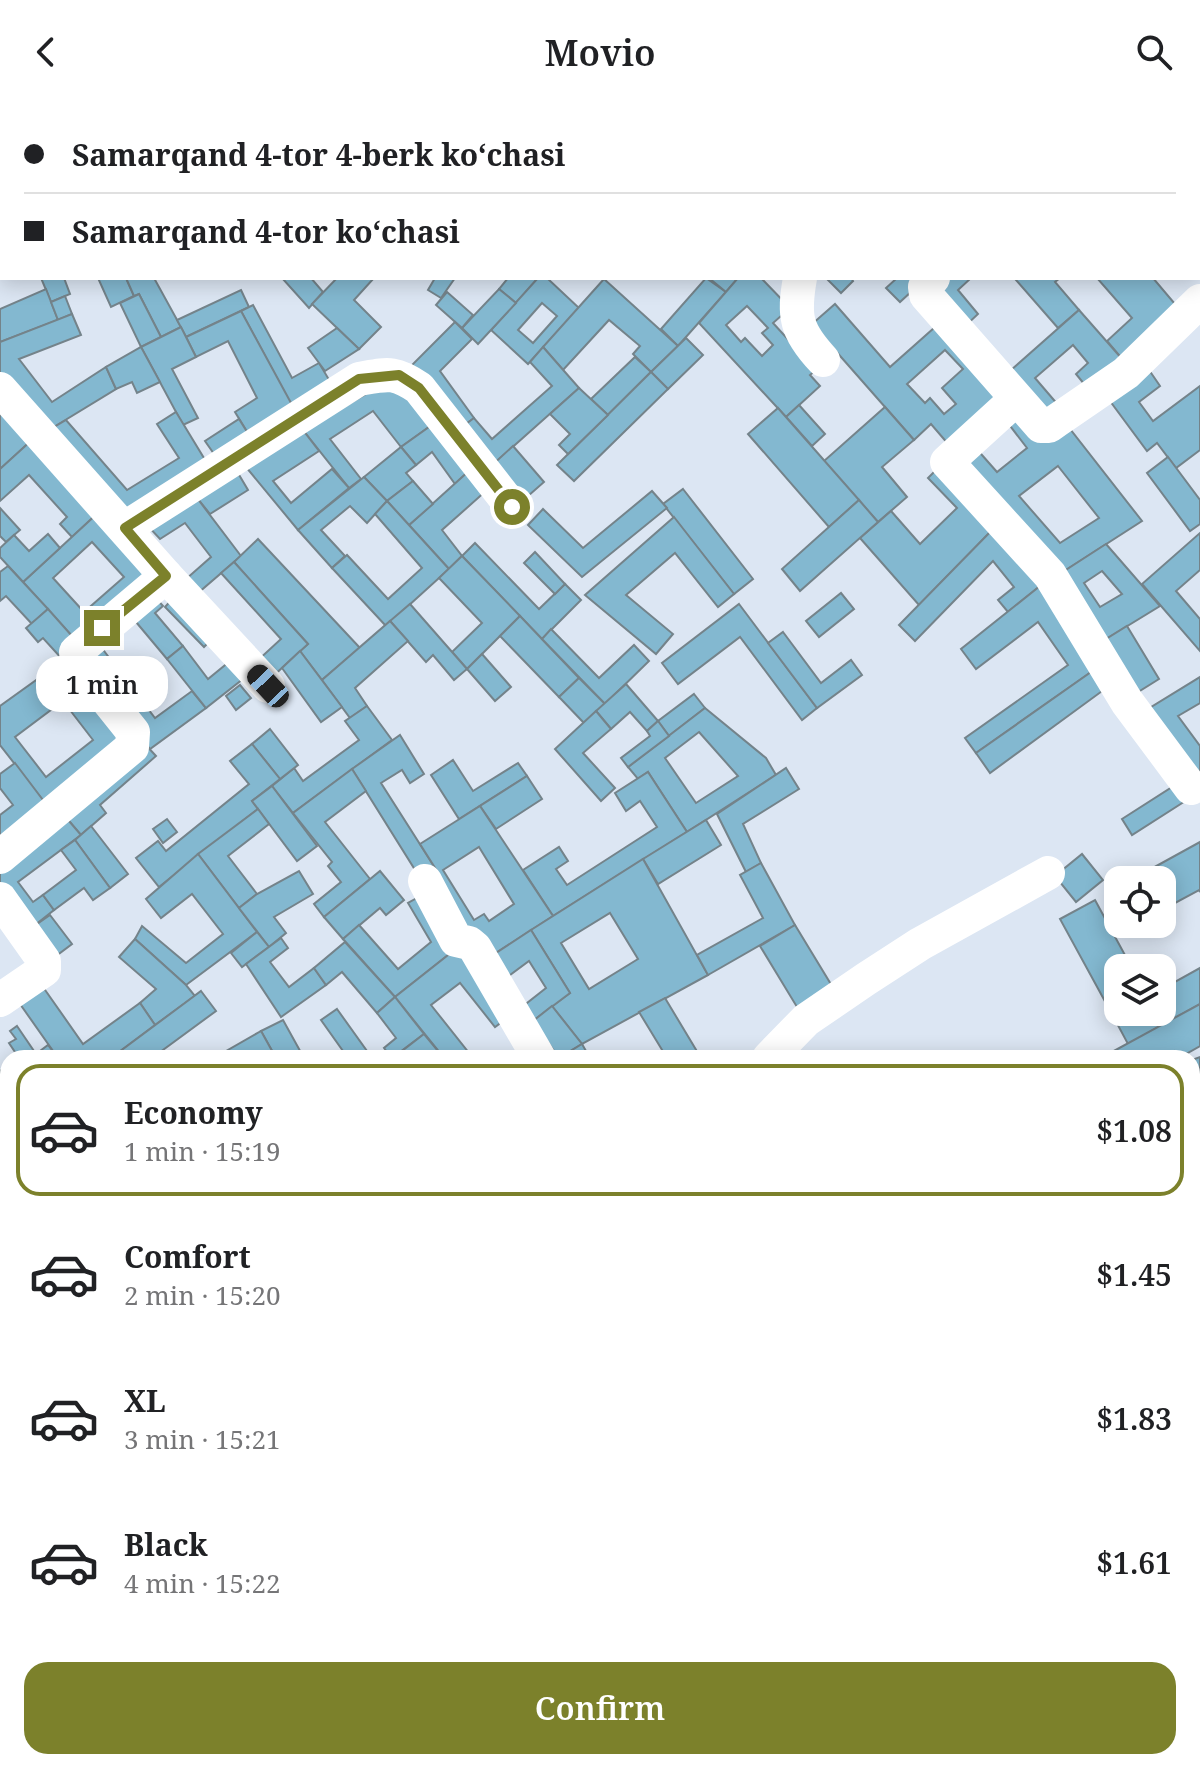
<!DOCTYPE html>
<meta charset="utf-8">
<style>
body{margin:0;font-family:"Noto Serif",serif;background:#f6f6f6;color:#202124;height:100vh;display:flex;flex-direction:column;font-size:30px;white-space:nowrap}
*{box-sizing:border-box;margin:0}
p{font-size:26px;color:#757577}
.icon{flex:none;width:44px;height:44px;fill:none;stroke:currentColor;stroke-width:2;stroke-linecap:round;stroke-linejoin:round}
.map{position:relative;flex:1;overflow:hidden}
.side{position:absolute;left:0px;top:946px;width:1200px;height:720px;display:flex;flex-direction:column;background:#fff;border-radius:24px 24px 0 0;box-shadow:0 4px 20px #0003}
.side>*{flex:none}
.banner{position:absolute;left:0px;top:0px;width:1200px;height:176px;box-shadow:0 4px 20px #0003;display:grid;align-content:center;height:176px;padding:0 24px;background:#fff}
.buttons{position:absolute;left:1104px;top:762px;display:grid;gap:16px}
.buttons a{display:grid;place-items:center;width:72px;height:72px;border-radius:16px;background:#fff;box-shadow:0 4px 20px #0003;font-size:40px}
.end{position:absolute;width:36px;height:36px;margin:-18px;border:10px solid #7c812b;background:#fff;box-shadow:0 0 0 4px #fff}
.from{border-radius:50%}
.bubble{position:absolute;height:56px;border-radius:24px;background:#fff;box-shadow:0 4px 20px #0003;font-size:26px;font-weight:600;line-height:56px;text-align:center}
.car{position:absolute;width:24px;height:48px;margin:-24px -12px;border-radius:10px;box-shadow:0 0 6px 2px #0007;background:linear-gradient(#222 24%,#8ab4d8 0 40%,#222 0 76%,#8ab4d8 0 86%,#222 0)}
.banner b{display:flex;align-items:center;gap:28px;height:76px;font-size:30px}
.banner b+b{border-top:2px solid #e0e0e0}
.banner i{width:20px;height:20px;background:#202124}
ul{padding:14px 0 0;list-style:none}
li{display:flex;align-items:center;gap:24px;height:132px;margin:0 16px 12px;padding:0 8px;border:4px solid transparent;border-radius:24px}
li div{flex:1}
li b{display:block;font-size:30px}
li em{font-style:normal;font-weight:600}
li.on{border-color:#7c812b}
li>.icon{width:72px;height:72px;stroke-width:1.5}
.cta{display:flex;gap:16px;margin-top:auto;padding:16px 24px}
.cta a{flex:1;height:92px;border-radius:24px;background:#7c812b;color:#fff;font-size:32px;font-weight:600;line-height:92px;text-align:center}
header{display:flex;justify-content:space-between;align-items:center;height:104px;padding:0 24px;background:#fff;font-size:36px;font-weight:600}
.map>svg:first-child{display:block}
.building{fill:#83b8d0;stroke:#74838a;stroke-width:2;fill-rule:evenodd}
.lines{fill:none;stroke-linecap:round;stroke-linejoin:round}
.minor{stroke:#fff;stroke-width:34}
.route{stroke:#7c812b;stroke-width:10}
</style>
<header><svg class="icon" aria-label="back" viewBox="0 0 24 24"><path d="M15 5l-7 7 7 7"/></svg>Movio<svg class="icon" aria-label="search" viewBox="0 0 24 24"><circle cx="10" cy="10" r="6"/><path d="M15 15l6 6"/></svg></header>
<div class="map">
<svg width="1200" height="1666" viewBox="0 0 1200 1666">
<rect width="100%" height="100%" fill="#dce6f3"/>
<g class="building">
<path d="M41,174H64L70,190L51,198Z"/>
<path d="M98,174H126L134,192L111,203Z"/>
<path d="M126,174H154L181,223L161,233L139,190L134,192Z"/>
<path d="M282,174H311L323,188L309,204Z"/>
<path d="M337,174H374L354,196L381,223L359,245L312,200Z"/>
<path d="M435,174H455L441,194L428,186Z"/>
<path d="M508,174H538L516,199L499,185Z"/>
<path d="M538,174H547L579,204L528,260L491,226ZM542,199L557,212L533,239L518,226Z"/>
<path d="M706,174L726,188L678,242L661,225Z"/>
<path d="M709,174H738L726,188Z"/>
<path d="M738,174H761L790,204L773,219L816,266L810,271L820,282L786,313L699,219ZM747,202L768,224L762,229L773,241L762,252L745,234L741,238L726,221Z"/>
<path d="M826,174H851L853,177L841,189Z"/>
<path d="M897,174H926L900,198L886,184Z"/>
<path d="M946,174H971L958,186L978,210L962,225L929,188Z"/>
<path d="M1018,174H1060L1055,178L1079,206L1058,224L1016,176Z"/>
<path d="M1097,174H1153L1180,206L1123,256L1107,237L1132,214Z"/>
<path d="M604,175L678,242L651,268L633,250L640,242L609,216L563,266L543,243Z"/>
<path d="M46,185L58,216L0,238V205Z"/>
<path d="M499,185L516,199L478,240L462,224Z"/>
<path d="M241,186L249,203L186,233L177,216Z"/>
<path d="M447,188L473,211L462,224L436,201Z"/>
<path d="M139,190L161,233L141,243L120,199Z"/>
<path d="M65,192L72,210L58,216L51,198Z"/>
<path d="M835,200L890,263L943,216L1013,295L955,348L931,320L914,336L812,220ZM945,246L963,265L942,284L956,300L944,310L930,294L925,299L907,280Z"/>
<path d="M253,201L292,274L319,259L334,284L294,306L241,207Z"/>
<path d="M1079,206L1123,256L1089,286L1076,270L1088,259L1073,241L1035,274L1059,302L1041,318L1002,274Z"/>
<path d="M241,207L297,310L254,339L235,308L257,294L228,237L196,253L186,233Z"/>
<path d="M72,210L81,231L19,255L52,298L106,263L116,285L44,329L0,274V238Z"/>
<path d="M455,218L472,235L440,267L474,314L458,326L411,262Z"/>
<path d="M181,223L196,253L172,265L198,314L183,321L141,243Z"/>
<path d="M337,224L359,245L325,267L308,244Z"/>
<path d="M686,234L703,251L668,285L651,268Z"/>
<path d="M141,243L160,278L137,289L132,278L116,285L106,263Z"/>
<path d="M543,243L579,284L489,364L458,326L474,314L492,335L552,282L530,258Z"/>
<path d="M635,253L651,268L608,311L591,295Z"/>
<path d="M1147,263L1160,282L1139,298L1153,317L1200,282V346L1176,364L1157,339L1147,347L1107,293Z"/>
<path d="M651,268L668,285L574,377L557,361Z"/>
<path d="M408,283L436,318L401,343L373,307L330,335L361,375L349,384L303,326L368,289Z"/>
<path d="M579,284L608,311L568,350L559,341L570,330L550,310Z"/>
<path d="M0,299L33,335L0,365Z"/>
<path d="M799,301L825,330L812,342L786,313Z"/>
<path d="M885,303L914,336L882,363L907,393L878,418L824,357Z"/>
<path d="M778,304L859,396L829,423L748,330Z"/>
<path d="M176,308L210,364L126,418L44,329L66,316L127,386L179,354L157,320Z"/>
<path d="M1001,310L1063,316L1142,417L1055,473L955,359L974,342L997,368L1027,344ZM1058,362L1099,414L1060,439L1019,392Z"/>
<path d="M239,315L254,339L221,360L205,337Z"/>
<path d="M436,318L470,366L455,380L432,348L416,361L401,343Z"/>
<path d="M299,321L319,347L273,377L291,399L332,365L349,384L298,426L241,357Z"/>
<path d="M33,335L99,408L72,433L60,420L67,413L29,371L0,397V365Z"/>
<path d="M513,342L544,378L520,399L489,364Z"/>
<path d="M401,343L416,361L406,369L413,377L387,397L364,373Z"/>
<path d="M1168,353L1200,396V420L1190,427L1147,369Z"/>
<path d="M941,361L998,420L919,501L860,434L891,407L920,440L957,404L928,374Z"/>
<path d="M235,364L248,386L210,410L194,390Z"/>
<path d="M470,366L487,386L442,426L462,452L449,465L409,421Z"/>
<path d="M364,373L387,397L367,419L350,402L321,426L345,452L332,464L298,426Z"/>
<path d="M413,377L433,400L409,421L387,397Z"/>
<path d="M683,385L753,475L734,490L663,400Z"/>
<path d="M652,387L667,404L582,473L528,421L543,405L583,444Z"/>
<path d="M194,390L241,452L198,489L186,475L211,453L185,419L160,435L146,420Z"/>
<path d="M859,396L878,418L800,487L782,465Z"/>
<path d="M387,397L449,465L386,522L332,464L347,451L388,495L422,464L375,410Z"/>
<path d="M0,404L20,426L6,438L0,432Z"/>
<path d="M99,408L156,471L80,541L23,478ZM92,438L124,473L84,508L53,474Z"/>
<path d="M674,413L734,490L718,503L675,449L626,491L673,530L656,550L585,491Z"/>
<path d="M998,420L1045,478L1008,508L998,496L1014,483L993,457L915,537L899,521Z"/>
<path d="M1200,429V466L1176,487L1200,515V547L1142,480Z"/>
<path d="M48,430L60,444L23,478L0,453V444L14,431L29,447Z"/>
<path d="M258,435L360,544L322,576L300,547L308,540L234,458Z"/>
<path d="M475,439L539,505L565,480L581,496L542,535L462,452Z"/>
<path d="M1106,440L1160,502L1098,540L1055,473ZM1102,467L1122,490L1100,503L1084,479Z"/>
<path d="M535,448L565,480L555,490L524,459Z"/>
<path d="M462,452L520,512L467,565L452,548L482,519L439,474Z"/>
<path d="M234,458L308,540L271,574L256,558L281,535L221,469Z"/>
<path d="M8,462L48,505L32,520L6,492L0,497V468Z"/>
<path d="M1045,478L1101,561L976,649L965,634L1068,561L1038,518L976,565L961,545Z"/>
<path d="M841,489L854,505L819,533L806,517Z"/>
<path d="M154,492L163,502L155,509L183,542L167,555L131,512Z"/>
<path d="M175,492L214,533L204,543L165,503Z"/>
<path d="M410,500L467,565L454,576L433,551L426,558L390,517Z"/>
<path d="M739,500L817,604L802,616L740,533L678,580L662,559Z"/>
<path d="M48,505L80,541L63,556L43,534L38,538L26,524Z"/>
<path d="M520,512L579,574L559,593L500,532Z"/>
<path d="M390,517L408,537L355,584L367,602L350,614L322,576Z"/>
<path d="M1127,522L1159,575L1130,593L1098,540Z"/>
<path d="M551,525L599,574L634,541L649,557L605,600L542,535Z"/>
<path d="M783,528L821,579L851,556L862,571L817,604L768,539Z"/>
<path d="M98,539L155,614L192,587L206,604L150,645L79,554Z"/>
<path d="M183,542L208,575L235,553L248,571L206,604L167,555Z"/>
<path d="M300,547L342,603L321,618L282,564Z"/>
<path d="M482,550L511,583L495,597L467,565Z"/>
<path d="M67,554L129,643L52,708L0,641V602ZM63,597L93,636L46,673L15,633Z"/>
<path d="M1101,561L1109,582L990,669L976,649Z"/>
<path d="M1200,573V599L1178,612L1200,642V681L1143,608Z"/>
<path d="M579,574L605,600L584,619L559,593Z"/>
<path d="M626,580L658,617L647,627L630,608L611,625L596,607Z"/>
<path d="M240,581L251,594L236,606L226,592Z"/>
<path d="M694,590L705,604L669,632L658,617Z"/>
<path d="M367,602L392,636L293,709L272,682L294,664L303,677L359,636L345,617Z"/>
<path d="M705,604L766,654L776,671L687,728L648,668L638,675L628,663ZM699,628L738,672L696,699L665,654Z"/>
<path d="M596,607L611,625L583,649L615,684L601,697L555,645Z"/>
<path d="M658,617L669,632L628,663L621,654L650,632L647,627Z"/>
<path d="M270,625L298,661L280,675L252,640Z"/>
<path d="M400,631L424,670L410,679L402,666L381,679L437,767L422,777L352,665Z"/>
<path d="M144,639L156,652L100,701L106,709L81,731L63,710Z"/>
<path d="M252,640L280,675L252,697L258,705L159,783L136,754L158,737L166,747L249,680L230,657Z"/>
<path d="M453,656L473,687L518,659L527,672L459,715L431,671Z"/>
<path d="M15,659L52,708L0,747V711L13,701L0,684V670Z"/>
<path d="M786,664L799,685L743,720L761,759L746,768L717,710Z"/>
<path d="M352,665L366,687L325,718L370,775L324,813L314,800L341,778L328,762L332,758L293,709Z"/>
<path d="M648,668L687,728L553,812L523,766L559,743L568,757L556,765L567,781L657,723L640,697L626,707L615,689Z"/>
<path d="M527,672L542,695L496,725L480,702Z"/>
<path d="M1180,678L1190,694L1132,731L1122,715Z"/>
<path d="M272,682L317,742L297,757L252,697Z"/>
<path d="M480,702L553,812L488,854L426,774L437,767L420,740ZM479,743L514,800L489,817L484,810L474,816L443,766Z"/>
<path d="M258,705L269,720L228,752L257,790L239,804L198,750Z"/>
<path d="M63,710L81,731L18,778L33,798L43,791L54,806L30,825L0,784V758Z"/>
<path d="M167,715L177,728L163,739L153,725Z"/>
<path d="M706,716L721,741L658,780L643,755Z"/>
<path d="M91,722L128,770L110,784L75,736Z"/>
<path d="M75,736L110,784L93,796L84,784L54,806L43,791L76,766L61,746Z"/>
<path d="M1200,738V788L1199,786L1162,806V776H1131Z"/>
<path d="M198,750L257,828L186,881L135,835L142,822L186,859L223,830L192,790L161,814L146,795Z"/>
<path d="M1082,750L1103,776L1076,798L1055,772Z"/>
<path d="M643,755L708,871L582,940L552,902L570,889L531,826ZM610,809L638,855L589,885L561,839Z"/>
<path d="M761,759L795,821L708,871L697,851L763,814L740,771Z"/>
<path d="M299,767L313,790L274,813L286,829L269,843L239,804L257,790Z"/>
<path d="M380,767L404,796L386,811L380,804L343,835L324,813Z"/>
<path d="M426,789L457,844L395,893L343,835L359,821L398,865L431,838L408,799Z"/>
<path d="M1095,796L1132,864H1118L1119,908L1113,912L1060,815Z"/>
<path d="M50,811L72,840L52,855L30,825Z"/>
<path d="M795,821L832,882L797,903L760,842Z"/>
<path d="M531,826L570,889L533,917L522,903L546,884L529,857L506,874L490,853Z"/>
<path d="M257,828L269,843L242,863L231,849Z"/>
<path d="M281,834L288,844L270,858L289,883L314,864L326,881L281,913L246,860Z"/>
<path d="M135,835L186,881L195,892L155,921L140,899L156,885L119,853Z"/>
<path d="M345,838L395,893L377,909L342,868L326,881L314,864Z"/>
<path d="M457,844L510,912L495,923L460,879L431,901L473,954H444L395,893Z"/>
<path d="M1200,864V900L1128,940L1113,912L1119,908H1162V885Z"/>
<path d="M43,883L83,940L140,899L155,921L111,954H58L20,900Z"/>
<path d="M201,887L216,907L152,954H111Z"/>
<path d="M395,893L424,930L392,954L384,944L396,934L377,909Z"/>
<path d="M665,894L701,954H667L639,908Z"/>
<path d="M1200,900V942L1179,954L1174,947L1160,954H1101Z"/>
<path d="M552,902L582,940L559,954L533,917Z"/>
<path d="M337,905L372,954H348L321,916Z"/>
<path d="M283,916L304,954H276L261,927Z"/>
<path d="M17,922L36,950L30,954H19L9,939L16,935L10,927Z"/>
<path d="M261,927L276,954H214Z"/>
<path d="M424,930L443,953L393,954Z"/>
<path d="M582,940L590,954H559Z"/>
<path d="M48,941L58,954H30L36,950Z"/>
<path d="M1200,953V1031L1192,1010V956Z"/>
<path d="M5,964L8,969V1005L0,993V967Z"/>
<path d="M6,1002L8,1024L0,1029V1005Z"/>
<path d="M8,1024V1061L0,1066V1029Z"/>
<path d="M1200,1057V1108L1192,1111V1061Z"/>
<path d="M0,1071L8,1089V1115L0,1119Z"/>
<path d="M0,1148L8,1167V1184L0,1187Z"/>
<path d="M1200,1161V1191L1192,1194V1164Z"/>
<path d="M8,1184V1223H7L0,1206V1187Z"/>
<path d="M1200,1208V1265L1192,1245V1211Z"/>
<path d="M1192,1279L1200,1299V1329L1192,1333Z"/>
<path d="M0,1309L8,1328V1365L0,1368Z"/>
<path d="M1200,1329V1407L1194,1409L1192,1403V1333Z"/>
<path d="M0,1387L8,1406V1432L0,1436Z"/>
<path d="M1194,1409L1200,1424V1464L1192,1467V1410Z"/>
<path d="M1200,1464V1501L1195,1490L1192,1491V1467Z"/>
<path d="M8,1472V1510L0,1513V1476Z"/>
<path d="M1200,1515V1547L1192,1552V1519Z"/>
<path d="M1200,1547V1585L1197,1580L1192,1582V1552Z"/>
<path d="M5,1603L8,1609V1658H30L33,1666H0V1605Z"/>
<path d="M1192,1656L1195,1662L1200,1660V1666H1171L1167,1658Z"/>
<path d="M30,1658H72L61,1663L63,1666H33Z"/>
<path d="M85,1658H111L115,1666H89Z"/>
<path d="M229,1658H264L265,1662L253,1666H232Z"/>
<path d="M304,1658H312L315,1666H282Z"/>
<path d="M312,1658H363L343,1666H315Z"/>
<path d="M401,1658H425L428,1666H394L392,1661Z"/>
<path d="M454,1658H482L485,1666H457Z"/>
<path d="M547,1658H577L580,1666H550Z"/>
<path d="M629,1658H648L651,1666L673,1658H689L692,1666H632Z"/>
<path d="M689,1658H735L713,1666H692Z"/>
<path d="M862,1658H891L893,1666H865Z"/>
<path d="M891,1658H917L919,1664L893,1666Z"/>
<path d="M930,1658H974L978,1666H914Z"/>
<path d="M974,1658H1020L1005,1666H978Z"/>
<path d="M1135,1658H1167L1171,1666H1139Z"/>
</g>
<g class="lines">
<g class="minor">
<path d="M580,0L584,2"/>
<path d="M43,2L50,0"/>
<path d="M0,14L2,13"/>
<path d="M800,174C793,213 796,227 823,256"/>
<path d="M933,174L925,183L926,191L1041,322H1049L1056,317L1126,269L1200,197"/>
<path d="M0,285L166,472L76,548L81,563L133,628L132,643L0,753"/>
<path d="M1016,295L947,358L1050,471L1127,598L1191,684"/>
<path d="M125,424L359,275C388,270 394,267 419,284L512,403"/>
<path d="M166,472L268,582"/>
<path d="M425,777L456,836L469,839L475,844L539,954"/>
<path d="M0,795L44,857V866L0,896"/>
<path d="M769,954L806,916L866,875L920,840L1048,769"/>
<path d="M1192,1206L1200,1202"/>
<path d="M0,1376L8,1373"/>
<path d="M799,1658L801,1666"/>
<path d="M144,1666L164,1658H178"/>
<path d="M355,1666L375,1658"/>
</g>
</g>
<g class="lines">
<path class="route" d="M102,524L166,472L125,424L359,275L399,271L419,284L512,403"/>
</g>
</svg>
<div class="buttons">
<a><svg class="icon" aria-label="locate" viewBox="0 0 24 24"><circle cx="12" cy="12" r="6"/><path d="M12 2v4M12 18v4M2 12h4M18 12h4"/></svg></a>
<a><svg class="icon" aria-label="layers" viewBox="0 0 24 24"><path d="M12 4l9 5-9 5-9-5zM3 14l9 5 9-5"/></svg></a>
</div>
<i class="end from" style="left:512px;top:403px"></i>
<i class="end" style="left:102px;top:524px"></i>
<div class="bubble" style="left:36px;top:552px;width:132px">1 min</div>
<i class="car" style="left:268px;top:582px;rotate:317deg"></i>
<div class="banner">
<b><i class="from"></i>Samarqand 4-tor 4-berk koʻchasi</b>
<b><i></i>Samarqand 4-tor koʻchasi</b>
</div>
<section class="side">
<ul>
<li class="on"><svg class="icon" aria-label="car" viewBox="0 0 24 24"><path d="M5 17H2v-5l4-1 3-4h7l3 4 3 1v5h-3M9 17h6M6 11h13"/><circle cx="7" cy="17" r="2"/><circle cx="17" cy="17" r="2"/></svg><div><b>Economy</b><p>1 min · 15:19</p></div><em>$1.08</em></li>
<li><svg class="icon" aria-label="car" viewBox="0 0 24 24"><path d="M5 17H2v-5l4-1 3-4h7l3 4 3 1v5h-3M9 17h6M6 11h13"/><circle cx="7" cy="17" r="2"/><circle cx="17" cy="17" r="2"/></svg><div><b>Comfort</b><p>2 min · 15:20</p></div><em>$1.45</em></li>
<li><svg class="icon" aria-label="car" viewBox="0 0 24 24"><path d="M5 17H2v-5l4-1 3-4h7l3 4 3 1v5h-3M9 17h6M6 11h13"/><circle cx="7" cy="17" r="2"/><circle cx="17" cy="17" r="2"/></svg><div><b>XL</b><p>3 min · 15:21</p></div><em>$1.83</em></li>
<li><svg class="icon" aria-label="car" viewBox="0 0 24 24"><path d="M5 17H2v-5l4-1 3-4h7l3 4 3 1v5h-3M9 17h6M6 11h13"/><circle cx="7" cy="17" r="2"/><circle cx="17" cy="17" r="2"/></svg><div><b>Black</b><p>4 min · 15:22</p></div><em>$1.61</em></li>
</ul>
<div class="cta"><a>Confirm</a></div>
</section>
</div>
